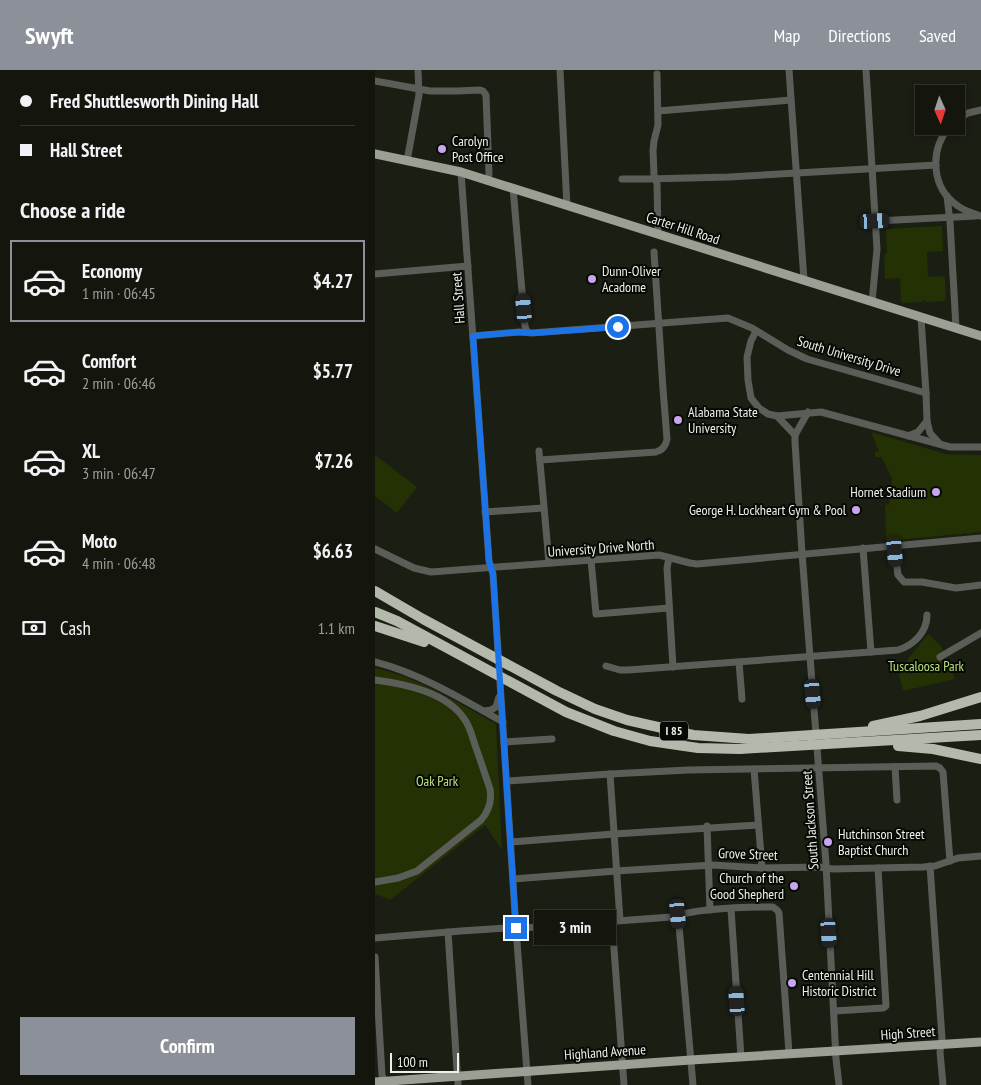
<!DOCTYPE html>
<meta charset="utf-8">
<style>
body{margin:0;font-family:"PT Sans Narrow",sans-serif;background:#21231c;color:#f1f3f6;height:100vh;display:flex;flex-direction:column;font-size:19px;white-space:nowrap}
*{box-sizing:border-box;margin:0}
p{font-size:16px;color:#9d9f9e}
.icon{flex:none;width:28px;height:28px;fill:none;stroke:currentColor;stroke-width:2;stroke-linecap:round;stroke-linejoin:round}
.map{position:relative;flex:1;overflow:hidden}
.side{display:flex;flex-direction:column;background:#14160e;width:375px}
.side>*{flex:none}
.hud{display:grid;align-content:center;height:110px;padding:0 20px;background:#14160e}
.needle{width:32px;rotate:177deg}
.fabs{position:absolute;left:540px;top:15px;display:grid;gap:10px}
.fabs a{display:grid;place-items:center;width:50px;height:50px;border-radius:0px;background:#14160e;box-shadow:0 2px 8px #0003,0 0 0 1px #33352e;font-size:25px}
.scale{position:absolute;left:15px;bottom:12px;width:69px;box-sizing:border-box;padding-left:5px;border:2px solid #eef1e9;border-top:0;font-size:14px;line-height:18px;white-space:nowrap;color:#eef1e9;-webkit-text-stroke:4px #060804;paint-order:stroke}
.end{position:absolute;width:22px;height:22px;margin:-11px;border:6px solid #1a73e8;background:#fff;box-shadow:0 0 0 2px #fff}
.from{border-radius:50%}
.bubble{position:absolute;height:35px;border-radius:0px;background:#14160e;box-shadow:0 2px 8px #0003,0 0 0 1px #33352e;font-size:16px;font-weight:800;line-height:35px;text-align:center}
.car{position:absolute;width:15px;height:30px;margin:-15px -8px;border-radius:6px;box-shadow:0 0 4px 1px #0007;background:linear-gradient(#222 24%,#8ab4d8 0 40%,#222 0 76%,#8ab4d8 0 86%,#222 0)}
.hud b{display:flex;align-items:center;gap:18px;height:48px;font-size:19px}
.hud b+b{border-top:1px solid #33352e}
.hud i{width:12px;height:12px;background:#f1f3f6}
ul{padding:0;list-style:none}
li{display:flex;align-items:center;gap:15px;height:82px;margin:0 10px 8px;padding:0 10px;border:2px solid transparent;border-radius:0px}
li div{flex:1}
li b{display:block;font-size:19px}
li em{font-style:normal;font-weight:800}
li.on{border-color:#8c9099}
li>.icon{width:45px;height:45px;stroke-width:1.5}
h2{padding:0 20px;font-size:22px;line-height:60px}
.pay{display:flex;align-items:center;gap:12px;height:55px;padding:0 20px;font-size:19px}
.pay p{margin-inline-start:auto}
.button{display:flex;gap:10px;margin-top:auto;padding:10px 20px}
.button a{flex:1;height:58px;border-radius:0px;background:#8c9099;color:#fff;font-size:20px;font-weight:800;line-height:58px;text-align:center}
header{display:flex;align-items:center;gap:30px;box-sizing:border-box;height:70px;padding:0 25px;background:#8c9099;color:#fff}
header strong{font-size:24px}
nav{display:flex;gap:28px;margin-inline-start:auto;font-size:18px}
main{display:flex;flex:1;min-height:0}
.map>svg:first-child{display:block}
.green{fill:#233104}
.lines{fill:none;stroke-linecap:round;stroke-linejoin:round}
.minor{stroke:#5b5e58;stroke-width:7}
.major{stroke:#9aa094;stroke-width:9}
.highway{stroke:#b4baab;stroke-width:10}
.route{stroke:#1a73e8;stroke-width:6}
.poi-dot{fill:#c8a5ee;stroke:#060804;stroke-width:2}
.labels{text-anchor:middle;stroke-width:4;stroke-linejoin:round;paint-order:stroke}
.shield{fill:#060804;stroke:#a8aba4;stroke-width:1}
.shield-label{font-size:12px;font-weight:bold;fill:#eef1e9}
.poi-label{font-size:14px;fill:#eef1e9;stroke:#060804;text-anchor:start}
.street-label{font-size:14px;fill:#eef1e9;stroke:#060804}
.park-label{font-size:14px;fill:#bbe17b;stroke:#060804}
</style>
<header>
<strong>Swyft</strong>
<nav><a>Map</a><a>Directions</a><a>Saved</a></nav>
</header>
<main>
<section class="side">
<div class="hud">
<b><i class="from"></i>Fred Shuttlesworth Dining Hall</b>
<b><i></i>Hall Street</b>
</div>
<h2>Choose a ride</h2>
<ul>
<li class="on"><svg class="icon" aria-label="car" viewBox="0 0 24 24"><path d="M5 17H2v-5l4-1 3-4h7l3 4 3 1v5h-3M9 17h6M6 11h13"/><circle cx="7" cy="17" r="2"/><circle cx="17" cy="17" r="2"/></svg><div><b>Economy</b><p>1 min · 06:45</p></div><em>$4.27</em></li>
<li><svg class="icon" aria-label="car" viewBox="0 0 24 24"><path d="M5 17H2v-5l4-1 3-4h7l3 4 3 1v5h-3M9 17h6M6 11h13"/><circle cx="7" cy="17" r="2"/><circle cx="17" cy="17" r="2"/></svg><div><b>Comfort</b><p>2 min · 06:46</p></div><em>$5.77</em></li>
<li><svg class="icon" aria-label="car" viewBox="0 0 24 24"><path d="M5 17H2v-5l4-1 3-4h7l3 4 3 1v5h-3M9 17h6M6 11h13"/><circle cx="7" cy="17" r="2"/><circle cx="17" cy="17" r="2"/></svg><div><b>XL</b><p>3 min · 06:47</p></div><em>$7.26</em></li>
<li><svg class="icon" aria-label="car" viewBox="0 0 24 24"><path d="M5 17H2v-5l4-1 3-4h7l3 4 3 1v5h-3M9 17h6M6 11h13"/><circle cx="7" cy="17" r="2"/><circle cx="17" cy="17" r="2"/></svg><div><b>Moto</b><p>4 min · 06:48</p></div><em>$6.63</em></li>
</ul>
<div class="pay"><svg class="icon" aria-label="cash" viewBox="0 0 24 24"><path d="M3 7h18v10H3z"/><circle cx="12" cy="12" r="2"/></svg>Cash<p>1.1 km</p></div>
<div class="button"><a>Confirm</a></div>
</section>
<div class="map">
<svg width="606" height="1015" viewBox="0 0 606 1015">
<rect width="100%" height="100%" fill="#1a1e13"/>
<g class="green">
<path d="M567,156L568,181L552,182L553,207L568,206L570,208L571,229L569,231L551,232L549,230L547,232L528,233L526,231L525,208L510,209L509,186L512,183L511,159Z"/>
<path d="M496,362L571,384L606,385V462L511,471L510,435L514,434L517,409L506,386L505,387H500V382H504Z"/>
<path d="M0,385L42,417L22,443L0,426Z"/>
<path d="M553,564L567,577L569,589L574,595L580,609L528,621L524,605L533,589Z"/>
<path d="M0,598C43,607 83,633 121,654L127,780L110,755L15,830L1,824L0,825Z"/>
</g>
<g class="lines">
<g class="minor">
<path d="M185,0L192,136"/>
<path d="M414,0L429,210"/>
<path d="M491,0L502,179L497,232"/>
<path d="M282,4L283,55L279,71L278,80L279,105L282,114L283,164"/>
<path d="M0,11L55,21H82L105,20L108,21L111,25L114,104L113,110"/>
<path d="M283,41L416,30"/>
<path d="M581,50L593,43L606,40"/>
<path d="M575,56C554,80 556,118 583,136C590,141 598,143 605,146"/>
<path d="M32,91L44,25L43,0"/>
<path d="M86,102L114,491L118,504L141,859L153,1015"/>
<path d="M247,109H273L354,107L561,95"/>
<path d="M138,118L150,256L152,262"/>
<path d="M572,126L575,152L581,258"/>
<path d="M500,151L601,146"/>
<path d="M0,204L93,196"/>
<path d="M546,248L551,323L552,351L555,363L565,374"/>
<path d="M381,261L376,271L372,287L373,310L376,328L384,338L393,344L402,346L420,365"/>
<path d="M98,266L144,262L157,263L353,248L377,258L413,280L432,289L551,323"/>
<path d="M433,342L420,365V372L427,483L451,794L461,989L464,1015"/>
<path d="M402,346L446,342L575,377H606"/>
<path d="M533,366L543,362L552,351"/>
<path d="M164,381L174,493"/>
<path d="M165,390L281,382C288,380 291,376 292,369L288,319L279,182"/>
<path d="M110,442L168,438"/>
<path d="M519,475L523,505L529,512H547L581,518L606,515"/>
<path d="M488,478L496,582"/>
<path d="M0,479L39,498L56,502L284,485L315,493L322,494L606,468"/>
<path d="M294,488L292,498L298,597"/>
<path d="M216,490L221,544L294,538"/>
<path d="M565,587L606,563"/>
<path d="M0,592C46,604 87,629 128,652"/>
<path d="M364,592L367,629"/>
<path d="M231,596L245,600H253L523,580C539,575 552,562 552,545"/>
<path d="M0,610C30,614 72,622 90,650C95,657 97,666 100,675C105,689 110,704 115,719C117,731 114,741 106,750L42,801L23,808L0,812"/>
<path d="M109,641L116,640L121,637L124,627"/>
<path d="M129,672L177,669"/>
<path d="M520,697L522,730"/>
<path d="M379,699L387,798"/>
<path d="M235,704L245,850"/>
<path d="M132,711L235,704L313,700L561,696L565,698L568,702L575,791"/>
<path d="M332,756L335,840"/>
<path d="M136,772L239,764L383,755"/>
<path d="M555,796L567,968L565,982L568,1015"/>
<path d="M138,809L241,801L338,795L387,798L444,797L458,799L548,797L560,796L583,788L606,786"/>
<path d="M356,839L366,987"/>
<path d="M303,844L318,1015"/>
<path d="M237,851L249,1015"/>
<path d="M73,862L83,1015"/>
<path d="M0,868L86,861L131,858H148L296,847C325,838 367,837 398,837L402,840L404,843L414,983"/>
<path d="M0,887L7,1005L11,1015"/>
<path d="M459,941L508,938L511,936L503,798"/>
</g>
<g class="major">
<path d="M0,84L86,102L606,266"/>
<path d="M0,1012L316,990L606,972"/>
</g>
<g class="highway">
<path d="M0,521L48,549L182,621L220,639L252,650L318,665L374,669L606,654"/>
<path d="M0,542L22,551L191,642L239,661L275,671L323,678L365,679L606,665"/>
<path d="M0,556L49,572"/>
<path d="M498,656L545,646L606,627"/>
<path d="M523,676L558,679L606,689"/>
</g>
</g>
<g class="lines">
<path class="route" d="M141,858L118,504L114,491L98,266L144,262L158,263L243,257"/>
</g>
<g class="poi-dot">
<circle cx="67" cy="79" r="5"/>
<circle cx="217" cy="209" r="5"/>
<circle cx="303" cy="350" r="5"/>
<circle cx="561" cy="422" r="5"/>
<circle cx="481" cy="440" r="5"/>
<circle cx="453" cy="772" r="5"/>
<circle cx="419" cy="816" r="5"/>
<circle cx="417" cy="913" r="5"/>
</g>
<g class="labels">
<rect class="shield" x="285" y="651.5" width="28" height="19" rx="4"/>
<g class="shield-label">
<text x="299" y="665">I 85</text>
</g>
<g class="poi-label">
<text x="77" y="76">Carolyn<tspan x="77" dy="16">Post Office</tspan></text>
<text x="227" y="206">Dunn-Oliver<tspan x="227" dy="16">Acadome</tspan></text>
<text x="313" y="347">Alabama State<tspan x="313" dy="16">University</tspan></text>
<text x="551" y="427" text-anchor="end">Hornet Stadium</text>
<text x="471" y="445" text-anchor="end">George H. Lockheart Gym &amp; Pool</text>
<text x="463" y="769">Hutchinson Street<tspan x="463" dy="16">Baptist Church</tspan></text>
<text x="409" y="813" text-anchor="end">Church of the<tspan x="409" dy="16">Good Shepherd</tspan></text>
<text x="427" y="910">Centennial Hill<tspan x="427" dy="16">Historic District</tspan></text>
</g>
<g class="street-label">
<text transform="translate(308 158) rotate(18)" y="5">Carter Hill Road</text>
<text transform="translate(83 228) rotate(-94)" y="5">Hall Street</text>
<text transform="translate(474 286) rotate(17)" y="5">South University Drive</text>
<text transform="translate(226 478) rotate(-4)" y="5">University Drive North</text>
<text transform="translate(435 750) rotate(-94)" y="5">South Jackson Street</text>
<text transform="translate(373 784) rotate(2)" y="5">Grove Street</text>
<text transform="translate(533 963) rotate(-4)" y="5">High Street</text>
<text transform="translate(230 982) rotate(-4)" y="5">Highland Avenue</text>
</g>
<g class="park-label">
<text x="551" y="601">Tuscaloosa Park</text>
<text x="62" y="716">Oak Park</text>
</g>
</g>
</svg>
<div class="fabs">
<a><svg class="needle" viewBox="-14 -14 28 28"><path d="M0-13l5 13h-10z" fill="#e53935"/><path d="M0 13l5-13h-10z" fill="#9d9f9e"/></svg></a>
</div>
<div class="scale">100 m</div>
<i class="end from" style="left:243px;top:257px"></i>
<i class="end" style="left:141px;top:858px"></i>
<div class="bubble" style="left:159px;top:840px;width:82px">3 min</div>
<i class="car" style="left:500px;top:151px;rotate:87deg"></i>
<i class="car" style="left:149px;top:238px;rotate:355deg"></i>
<i class="car" style="left:520px;top:482px;rotate:175deg"></i>
<i class="car" style="left:438px;top:624px;rotate:175deg"></i>
<i class="car" style="left:303px;top:844px;rotate:175deg"></i>
<i class="car" style="left:454px;top:863px;rotate:176deg"></i>
<i class="car" style="left:362px;top:931px;rotate:356deg"></i>
</div>
</main>
